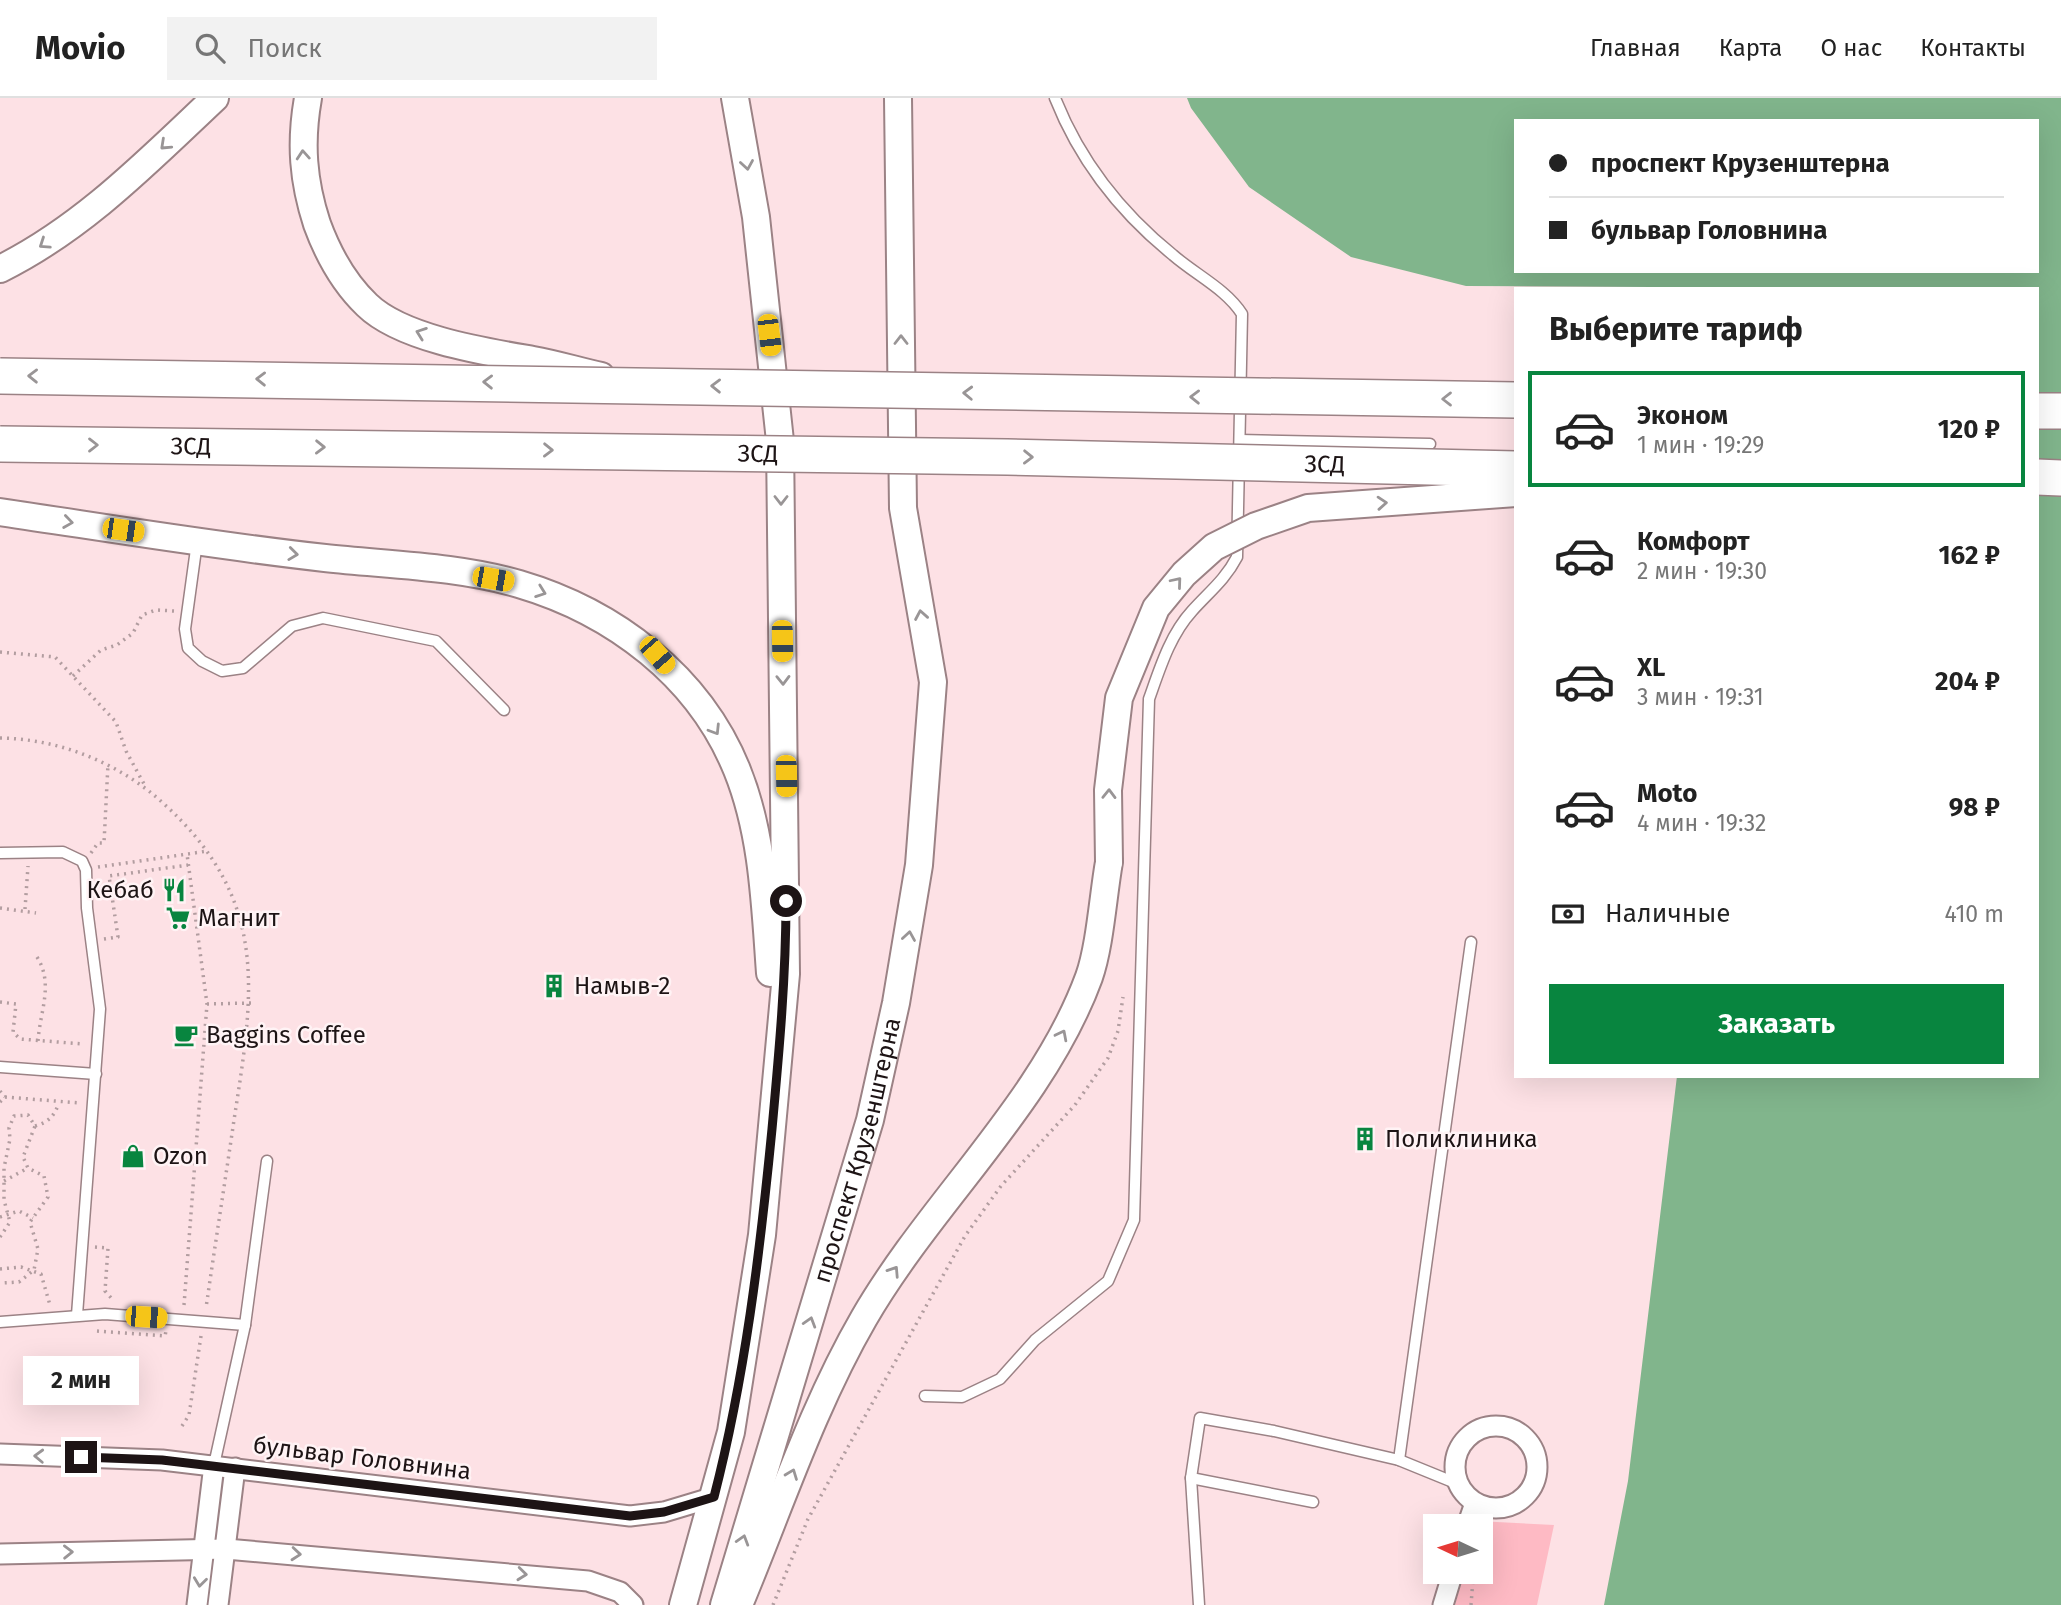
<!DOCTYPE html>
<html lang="ru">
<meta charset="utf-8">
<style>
body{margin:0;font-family:"Fira Sans",sans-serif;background:#f2f2f2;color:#222;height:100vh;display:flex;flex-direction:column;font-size:26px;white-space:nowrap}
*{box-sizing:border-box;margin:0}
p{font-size:23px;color:#767676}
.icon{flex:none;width:38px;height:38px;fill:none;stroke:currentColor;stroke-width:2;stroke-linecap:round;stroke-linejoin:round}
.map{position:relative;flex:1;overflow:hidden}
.drawer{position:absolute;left:1514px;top:189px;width:525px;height:791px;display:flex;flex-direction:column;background:#fff;border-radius:0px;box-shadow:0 7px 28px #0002}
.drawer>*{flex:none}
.top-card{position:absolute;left:1514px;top:21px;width:525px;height:154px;border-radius:0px;box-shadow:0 7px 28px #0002;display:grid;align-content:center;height:154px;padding:0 35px;background:#fff}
.needle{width:46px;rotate:274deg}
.controls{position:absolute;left:1423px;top:1416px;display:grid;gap:14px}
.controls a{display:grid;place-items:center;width:70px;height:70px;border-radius:0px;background:#fff;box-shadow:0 7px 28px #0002;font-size:35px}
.end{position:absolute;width:32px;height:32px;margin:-16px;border:9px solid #1d1415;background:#fff;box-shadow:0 0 0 4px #fff}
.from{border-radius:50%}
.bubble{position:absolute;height:49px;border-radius:0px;background:#fff;box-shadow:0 7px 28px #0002;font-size:23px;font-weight:700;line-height:49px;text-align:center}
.car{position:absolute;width:21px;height:42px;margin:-21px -10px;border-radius:9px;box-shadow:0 0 5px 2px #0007;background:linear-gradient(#f5c518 24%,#345 0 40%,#f5c518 0 76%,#345 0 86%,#f5c518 0)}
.top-card b{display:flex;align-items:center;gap:24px;height:66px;font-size:26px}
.top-card b+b{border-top:2px solid #e0e0e0}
.top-card i{width:18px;height:18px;background:#222}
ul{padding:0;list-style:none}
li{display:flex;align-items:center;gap:21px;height:116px;margin:0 14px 10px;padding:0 21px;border:4px solid transparent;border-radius:0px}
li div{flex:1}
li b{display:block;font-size:26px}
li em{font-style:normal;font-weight:700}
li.active{border-color:#08853f}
li>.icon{width:63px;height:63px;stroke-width:1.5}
h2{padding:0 35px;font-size:32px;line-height:84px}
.pay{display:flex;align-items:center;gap:18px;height:77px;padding:0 35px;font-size:26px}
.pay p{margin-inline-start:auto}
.cta{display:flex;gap:14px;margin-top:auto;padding:14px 35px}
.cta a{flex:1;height:80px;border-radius:0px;background:#08853f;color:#fff;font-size:28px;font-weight:700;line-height:80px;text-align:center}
header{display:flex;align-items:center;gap:42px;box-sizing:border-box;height:98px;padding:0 35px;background:#fff;border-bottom:2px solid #e0e0e0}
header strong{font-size:33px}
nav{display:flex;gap:38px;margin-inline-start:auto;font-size:24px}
.search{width:490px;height:63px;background:#f2f2f2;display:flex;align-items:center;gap:18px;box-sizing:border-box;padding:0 24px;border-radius:0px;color:#767676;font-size:26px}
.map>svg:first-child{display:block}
.park{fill:#febac4}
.water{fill:#81b58c;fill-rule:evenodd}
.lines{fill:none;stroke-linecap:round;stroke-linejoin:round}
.lane-casing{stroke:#9b8285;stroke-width:13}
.street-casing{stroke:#9b8285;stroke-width:23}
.secondary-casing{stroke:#9b8285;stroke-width:30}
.highway-casing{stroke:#9b8285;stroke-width:38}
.path{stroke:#b29da0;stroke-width:3.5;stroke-dasharray:2 5;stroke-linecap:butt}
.lane{stroke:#fff;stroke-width:10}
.street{stroke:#fff;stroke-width:19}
.secondary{stroke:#fff;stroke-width:26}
.highway{stroke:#fff;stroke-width:35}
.secondary-bridge-casing{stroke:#9b8285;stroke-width:30;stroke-linecap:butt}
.highway-bridge-casing{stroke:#9b8285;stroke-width:38;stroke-linecap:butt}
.secondary-bridge{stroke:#fff;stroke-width:26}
.highway-bridge{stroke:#fff;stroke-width:35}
.oneway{stroke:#999596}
.route{stroke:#1d1415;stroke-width:9}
.labels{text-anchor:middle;stroke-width:5;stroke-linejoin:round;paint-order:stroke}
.street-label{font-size:24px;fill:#1d1415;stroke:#fff3f5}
.poi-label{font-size:24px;fill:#1d1415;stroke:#fff3f5;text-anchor:start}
</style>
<header>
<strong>Movio</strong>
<div class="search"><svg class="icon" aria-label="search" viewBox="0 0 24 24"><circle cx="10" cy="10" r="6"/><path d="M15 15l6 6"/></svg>Поиск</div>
<nav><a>Главная</a><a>Карта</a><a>О нас</a><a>Контакты</a></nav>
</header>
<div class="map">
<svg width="2061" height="1507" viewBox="0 0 2061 1507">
<rect width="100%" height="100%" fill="#fde1e5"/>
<path class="park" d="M1477,1423L1554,1427L1537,1507H1455L1464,1474H1480V1428H1476Z"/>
<path class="water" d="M1187,0H2061V1507H1604L1628,1383L1677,978H2037V191L1466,188L1351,159L1249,89L1191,10ZM1516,23H2037V173H1516Z"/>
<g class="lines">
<g class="lane-casing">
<g id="lane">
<path d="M1240,342L1430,346"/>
<path d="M197,444L185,531L188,550L202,563L222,573L243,570L292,528L323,520L436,543L504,612"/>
<path d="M0,755L63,754L82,763L86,772L87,810L100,911L77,1217"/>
<path d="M0,969L96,976"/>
<path d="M0,1224L105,1216L245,1227"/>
<path d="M925,1298L962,1299L1000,1281L1035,1242L1108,1183L1134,1122L1149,601C1160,570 1170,537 1192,513C1209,494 1225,482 1237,459L1242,216C1226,191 1196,177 1173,157C1121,115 1080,63 1055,0"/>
<path d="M1399,1362L1471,844"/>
<path d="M214,1367L245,1227L267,1063"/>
<path d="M1191,1380L1313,1404"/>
<path d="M1199,1507L1191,1380L1200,1320L1274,1333L1399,1362L1458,1386"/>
</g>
</g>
<g class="street-casing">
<g id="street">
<circle cx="1496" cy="1369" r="41"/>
<path d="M0,1356L162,1362L630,1418L664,1414L714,1399"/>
<path d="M1467,1428L1475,1405"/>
<path d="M0,1456L226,1451L588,1483L620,1494L633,1507"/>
<path d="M197,1507L214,1367"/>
<path d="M218,1507L235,1370"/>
<path d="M1443,1507L1453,1474"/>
</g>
</g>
<g class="secondary-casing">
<g id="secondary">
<path d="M308,0C300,45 303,83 317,126C328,156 344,185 367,207C402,241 487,254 533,262C556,266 578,273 601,278"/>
<path d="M0,171C83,130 148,63 215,0"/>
<path d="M0,414C108,430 216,448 325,460C389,467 457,468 519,486C614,514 699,578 737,672C763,736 765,807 770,875"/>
<path d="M741,1502C780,1408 813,1308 864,1220C931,1104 1043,1005 1089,879C1100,848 1103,798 1109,764"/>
<path d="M683,1507L731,1334L762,1137L786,876L780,343L756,119L735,0"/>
<path id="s1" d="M724,1507L870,1022L896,905L919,767L933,584L903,410L898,0"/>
</g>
</g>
<g class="highway-casing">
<g id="highway">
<path d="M2037,313H2061"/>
<path d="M2037,379L2061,380"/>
</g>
</g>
<g class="path">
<path d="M0,554L55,559L116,624L126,653L144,686"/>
<path d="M73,578L101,552L117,547L133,535L142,517L156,512L174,513"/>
<path d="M0,640C60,641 119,665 163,705C270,802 254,893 234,1022C225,1084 215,1147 206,1210"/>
<path d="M91,755L98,745H104L108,666"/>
<path d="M98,769L208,753"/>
<path d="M0,810L36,815"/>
<path d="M25,811L28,768"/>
<path d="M104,841L118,839L109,778L188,767"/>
<path d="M37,859C54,886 40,913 38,943"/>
<path d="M0,904L16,906L13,934L20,941L83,946"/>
<path d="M207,906L251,905"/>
<path d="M0,993L5,999"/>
<path d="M0,1004L5,999L80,1005"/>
<path d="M35,1028C49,1024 54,1018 59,1005"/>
<path d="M4,1083L28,1070"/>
<path d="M0,1119L19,1113L33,1120"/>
<path d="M0,1139L10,1124L4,1102V1070L10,1041L9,1030L14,1018L28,1017L35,1028L23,1059L28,1070L44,1078L48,1099L30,1124L38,1151L34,1172L19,1184L0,1185"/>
<path d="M95,1149L108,1150L105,1193L113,1202"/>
<path d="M0,1171L21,1169L41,1176L50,1207"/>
<path d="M184,1207L207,906L187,756"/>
<path d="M97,1233L165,1238L166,1233"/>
<path d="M182,1328L189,1317L201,1238"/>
<path d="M773,1507L808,1421L965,1138L1001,1088L1075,1007L1108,960L1118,933L1123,899"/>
<path d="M1471,1507L1473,1481"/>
</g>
<use href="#lane" class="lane"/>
<use href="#street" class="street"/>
<use href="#secondary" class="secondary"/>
<use href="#highway" class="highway"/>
<g class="secondary-bridge-casing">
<path id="secondary-bridge" d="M1109,764L1108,692L1119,600L1156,510L1184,476L1214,449L1256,428L1308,410L1516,395"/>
</g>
<g class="highway-bridge-casing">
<g id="highway-bridge">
<path d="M0,278L1516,302"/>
<path id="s2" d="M0,346L1007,359L1516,371"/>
</g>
</g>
<use href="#secondary-bridge" class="secondary-bridge"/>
<use href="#highway-bridge" class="highway-bridge"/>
</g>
<defs><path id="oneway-chevron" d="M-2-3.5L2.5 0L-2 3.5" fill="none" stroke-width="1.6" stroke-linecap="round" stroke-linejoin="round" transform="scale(1.75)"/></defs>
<g class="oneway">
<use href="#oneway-chevron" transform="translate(165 47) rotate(137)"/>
<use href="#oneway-chevron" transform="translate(303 57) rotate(-94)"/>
<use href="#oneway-chevron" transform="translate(747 67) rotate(81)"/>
<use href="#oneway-chevron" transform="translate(44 146) rotate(146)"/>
<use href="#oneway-chevron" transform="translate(421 235) rotate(-160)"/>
<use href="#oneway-chevron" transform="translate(901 242) rotate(-90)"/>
<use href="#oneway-chevron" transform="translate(33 278) rotate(-179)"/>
<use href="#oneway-chevron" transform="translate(261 281) rotate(-179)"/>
<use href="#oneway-chevron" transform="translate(488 284) rotate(-179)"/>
<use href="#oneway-chevron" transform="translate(716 288) rotate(-179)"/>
<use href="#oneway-chevron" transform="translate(968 295) rotate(-178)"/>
<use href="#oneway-chevron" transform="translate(1195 299) rotate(-179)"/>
<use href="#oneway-chevron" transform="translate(1447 301) rotate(-180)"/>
<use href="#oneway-chevron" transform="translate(93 347)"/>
<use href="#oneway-chevron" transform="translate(320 349) rotate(1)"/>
<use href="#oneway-chevron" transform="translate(548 352) rotate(1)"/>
<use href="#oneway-chevron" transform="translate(1028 359) rotate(1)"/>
<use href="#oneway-chevron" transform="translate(781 402) rotate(90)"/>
<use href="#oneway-chevron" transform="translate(1382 405) rotate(-4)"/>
<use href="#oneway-chevron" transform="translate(68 424) rotate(8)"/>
<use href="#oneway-chevron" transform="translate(293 456) rotate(7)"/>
<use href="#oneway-chevron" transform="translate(1177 484) rotate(-50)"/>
<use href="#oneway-chevron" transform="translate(541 494) rotate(20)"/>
<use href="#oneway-chevron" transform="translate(921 517) rotate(-100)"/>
<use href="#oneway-chevron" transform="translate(783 582) rotate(89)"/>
<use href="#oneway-chevron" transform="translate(715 632) rotate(58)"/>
<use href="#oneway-chevron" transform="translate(1109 696) rotate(-89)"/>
<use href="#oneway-chevron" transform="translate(909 838) rotate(-81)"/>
<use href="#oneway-chevron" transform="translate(1062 937) rotate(-63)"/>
<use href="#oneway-chevron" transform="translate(894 1173) rotate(-57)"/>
<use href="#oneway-chevron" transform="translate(810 1224) rotate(-73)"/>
<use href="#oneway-chevron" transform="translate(39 1358) rotate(-178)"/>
<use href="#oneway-chevron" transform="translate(792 1376) rotate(-69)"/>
<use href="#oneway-chevron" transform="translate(743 1442) rotate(-73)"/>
<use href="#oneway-chevron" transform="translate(68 1454) rotate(-1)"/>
<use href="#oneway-chevron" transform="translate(296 1456) rotate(5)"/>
<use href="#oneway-chevron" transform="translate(522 1476) rotate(6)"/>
<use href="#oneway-chevron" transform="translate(200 1484) rotate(97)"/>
</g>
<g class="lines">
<path class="route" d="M81,1359L162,1362L630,1418L664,1414L714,1399C745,1279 760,1154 772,1031C779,955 786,879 786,803"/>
</g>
<defs>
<g id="restaurant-bare" transform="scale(1.89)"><path d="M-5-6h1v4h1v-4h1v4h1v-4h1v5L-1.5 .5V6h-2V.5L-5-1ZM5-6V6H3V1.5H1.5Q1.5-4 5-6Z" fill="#08853f" stroke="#fff3f5" stroke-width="2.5" paint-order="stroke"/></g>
<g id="supermarket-bare" transform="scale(1.89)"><path d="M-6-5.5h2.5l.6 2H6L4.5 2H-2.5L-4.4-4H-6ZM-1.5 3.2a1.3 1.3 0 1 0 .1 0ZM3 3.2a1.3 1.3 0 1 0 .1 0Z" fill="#08853f" stroke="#fff3f5" stroke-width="2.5" paint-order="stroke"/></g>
<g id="building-bare" transform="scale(1.89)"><path d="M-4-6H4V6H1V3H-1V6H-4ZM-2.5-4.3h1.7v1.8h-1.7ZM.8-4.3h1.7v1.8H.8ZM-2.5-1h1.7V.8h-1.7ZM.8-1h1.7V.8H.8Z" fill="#08853f" stroke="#fff3f5" stroke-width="2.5" paint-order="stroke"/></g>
<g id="cafe-bare" transform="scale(1.89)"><path d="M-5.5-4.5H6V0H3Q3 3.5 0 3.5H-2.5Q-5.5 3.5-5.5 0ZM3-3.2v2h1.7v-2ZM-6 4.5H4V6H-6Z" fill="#08853f" stroke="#fff3f5" stroke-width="2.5" paint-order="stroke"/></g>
<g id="shop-bare" transform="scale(1.89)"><path d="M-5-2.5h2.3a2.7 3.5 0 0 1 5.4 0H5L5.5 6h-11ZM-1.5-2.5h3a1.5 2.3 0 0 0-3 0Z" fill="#08853f" stroke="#fff3f5" stroke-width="2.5" paint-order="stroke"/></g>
</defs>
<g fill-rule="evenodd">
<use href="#restaurant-bare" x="174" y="792"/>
<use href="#supermarket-bare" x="178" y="820"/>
<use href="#building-bare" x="554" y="888"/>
<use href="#cafe-bare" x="186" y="937"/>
<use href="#building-bare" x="1365" y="1041"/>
<use href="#shop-bare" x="133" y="1058"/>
</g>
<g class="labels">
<g class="street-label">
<text dy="8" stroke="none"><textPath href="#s2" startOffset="191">ЗСД</textPath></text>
<text dy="8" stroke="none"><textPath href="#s2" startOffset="758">ЗСД</textPath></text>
<text dy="8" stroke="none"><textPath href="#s2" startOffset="1325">ЗСД</textPath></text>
<text dy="8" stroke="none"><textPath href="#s1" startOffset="474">проспект Крузенштерна</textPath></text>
<text transform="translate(362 1360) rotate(7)" y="8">бульвар Головнина</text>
</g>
<g class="poi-label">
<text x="154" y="800" text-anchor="end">Кебаб</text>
<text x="198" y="828">Магнит</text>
<text x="574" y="896">Намыв-2</text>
<text x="206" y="945">Baggins Coffee</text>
<text x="1385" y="1049">Поликлиника</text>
<text x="153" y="1066">Ozon</text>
</g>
</g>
</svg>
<div class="controls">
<a><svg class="needle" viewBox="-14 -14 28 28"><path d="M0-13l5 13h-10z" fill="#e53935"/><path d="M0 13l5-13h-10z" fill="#767676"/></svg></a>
</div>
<i class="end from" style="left:786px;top:803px"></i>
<i class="end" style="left:81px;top:1359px"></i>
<div class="bubble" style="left:23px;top:1258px;width:116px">2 мин</div>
<i class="car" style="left:769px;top:237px;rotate:173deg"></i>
<i class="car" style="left:123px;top:432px;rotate:98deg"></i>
<i class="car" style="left:493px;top:481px;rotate:100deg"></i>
<i class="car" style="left:782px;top:543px;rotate:179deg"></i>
<i class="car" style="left:657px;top:557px;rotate:139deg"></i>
<i class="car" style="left:786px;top:678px;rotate:179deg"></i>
<i class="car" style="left:146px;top:1219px;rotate:94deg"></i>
<div class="top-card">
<b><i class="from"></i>проспект Крузенштерна</b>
<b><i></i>бульвар Головнина</b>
</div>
<section class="drawer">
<h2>Выберите тариф</h2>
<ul>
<li class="active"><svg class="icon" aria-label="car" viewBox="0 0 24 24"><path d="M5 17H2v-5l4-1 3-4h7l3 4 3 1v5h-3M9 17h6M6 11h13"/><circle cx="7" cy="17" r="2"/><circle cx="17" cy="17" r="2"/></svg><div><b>Эконом</b><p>1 мин · 19:29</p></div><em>120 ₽</em></li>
<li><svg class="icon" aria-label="car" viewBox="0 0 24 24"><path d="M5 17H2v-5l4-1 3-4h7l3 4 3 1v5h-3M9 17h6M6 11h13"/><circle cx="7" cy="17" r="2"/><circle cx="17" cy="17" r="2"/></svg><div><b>Комфорт</b><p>2 мин · 19:30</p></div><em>162 ₽</em></li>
<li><svg class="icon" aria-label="car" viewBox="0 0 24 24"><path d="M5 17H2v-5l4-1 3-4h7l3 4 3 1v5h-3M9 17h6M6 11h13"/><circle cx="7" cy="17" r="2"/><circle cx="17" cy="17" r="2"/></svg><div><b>XL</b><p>3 мин · 19:31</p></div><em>204 ₽</em></li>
<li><svg class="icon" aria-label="car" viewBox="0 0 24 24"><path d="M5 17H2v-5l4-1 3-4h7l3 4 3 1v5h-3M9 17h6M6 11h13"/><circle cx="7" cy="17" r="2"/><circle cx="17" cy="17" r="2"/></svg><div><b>Moto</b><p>4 мин · 19:32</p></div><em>98 ₽</em></li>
</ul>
<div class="pay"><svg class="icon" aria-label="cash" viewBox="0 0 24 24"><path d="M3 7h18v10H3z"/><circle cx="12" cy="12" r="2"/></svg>Наличные<p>410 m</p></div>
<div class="cta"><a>Заказать</a></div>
</section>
</div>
